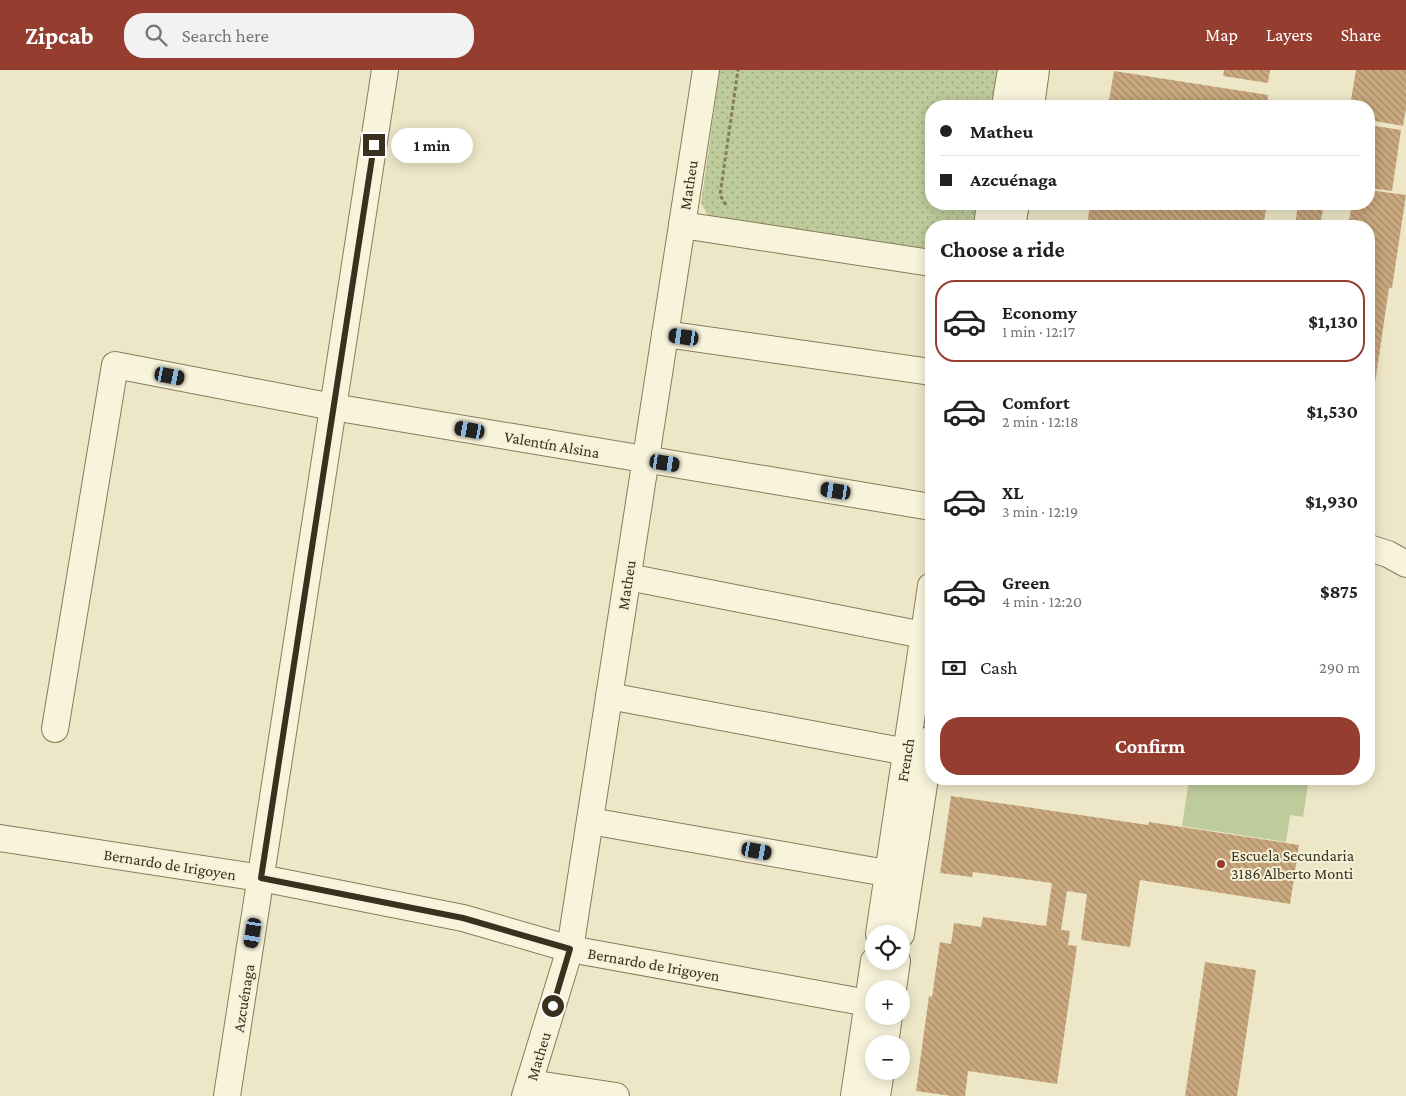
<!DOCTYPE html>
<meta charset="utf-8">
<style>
body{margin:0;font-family:"Crimson Pro",serif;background:#f2f2f2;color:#202124;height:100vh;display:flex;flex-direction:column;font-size:19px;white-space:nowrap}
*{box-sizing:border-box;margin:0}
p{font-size:16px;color:#757577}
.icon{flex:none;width:28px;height:28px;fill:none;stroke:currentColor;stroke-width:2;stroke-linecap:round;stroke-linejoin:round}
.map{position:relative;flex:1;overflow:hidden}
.drawer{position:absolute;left:925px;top:150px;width:450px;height:565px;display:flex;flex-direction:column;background:#fff;border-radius:20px;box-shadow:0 2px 12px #0003}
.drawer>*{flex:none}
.banner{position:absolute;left:925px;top:30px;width:450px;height:110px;border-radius:20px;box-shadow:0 2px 12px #0003;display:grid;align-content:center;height:110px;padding:0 15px;background:#fff}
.buttons{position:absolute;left:865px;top:855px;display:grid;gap:10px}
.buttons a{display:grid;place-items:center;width:45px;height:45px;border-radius:50%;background:#fff;box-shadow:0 2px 12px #0003;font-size:25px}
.end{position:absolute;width:22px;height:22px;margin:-11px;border:6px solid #393020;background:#fff;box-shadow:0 0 0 2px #fff}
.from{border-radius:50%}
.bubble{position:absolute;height:35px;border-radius:18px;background:#fff;box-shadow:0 2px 12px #0003;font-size:16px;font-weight:700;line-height:35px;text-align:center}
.car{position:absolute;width:15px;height:30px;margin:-15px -8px;border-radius:6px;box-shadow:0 0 4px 1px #0007;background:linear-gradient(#222 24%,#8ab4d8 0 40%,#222 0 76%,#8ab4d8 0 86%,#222 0)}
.banner b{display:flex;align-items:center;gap:18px;height:48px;font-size:19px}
.banner b+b{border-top:1px solid #e0e0e0}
.banner i{width:12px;height:12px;background:#202124}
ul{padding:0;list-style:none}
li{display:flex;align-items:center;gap:15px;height:82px;margin:0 10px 8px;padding:0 5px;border:2px solid transparent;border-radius:20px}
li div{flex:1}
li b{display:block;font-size:19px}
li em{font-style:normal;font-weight:700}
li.selected{border-color:#953e2f}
li>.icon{width:45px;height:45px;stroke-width:1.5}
h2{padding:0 15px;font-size:22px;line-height:60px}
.pay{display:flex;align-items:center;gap:12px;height:55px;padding:0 15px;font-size:19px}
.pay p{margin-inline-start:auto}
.primary-button{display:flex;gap:10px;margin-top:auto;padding:10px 15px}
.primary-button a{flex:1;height:58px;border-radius:20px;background:#953e2f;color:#fff;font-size:20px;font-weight:700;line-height:58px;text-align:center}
header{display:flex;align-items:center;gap:30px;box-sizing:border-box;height:70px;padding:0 25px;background:#953e2f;color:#fff}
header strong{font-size:24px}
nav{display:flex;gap:28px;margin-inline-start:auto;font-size:18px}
.search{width:350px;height:45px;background:#f2f2f2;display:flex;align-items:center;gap:12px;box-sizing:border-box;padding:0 18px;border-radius:20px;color:#757577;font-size:19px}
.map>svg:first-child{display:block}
.grass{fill:#becb9b}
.park{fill:url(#park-dots)}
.building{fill:url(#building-back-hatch)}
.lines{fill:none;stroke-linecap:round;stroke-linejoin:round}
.minor-casing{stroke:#887b5d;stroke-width:28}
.path{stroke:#887b5d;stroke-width:3;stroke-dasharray:4 2.5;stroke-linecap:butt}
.minor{stroke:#f8f4db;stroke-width:26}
.route{stroke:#393020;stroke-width:6}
.poi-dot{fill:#953e2f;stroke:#f5f1d7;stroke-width:2}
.labels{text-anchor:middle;stroke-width:4;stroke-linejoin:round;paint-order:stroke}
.street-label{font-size:16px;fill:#393020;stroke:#f5f1d7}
.poi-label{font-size:16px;fill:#393020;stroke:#f5f1d7;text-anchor:start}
</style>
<header>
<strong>Zipcab</strong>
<div class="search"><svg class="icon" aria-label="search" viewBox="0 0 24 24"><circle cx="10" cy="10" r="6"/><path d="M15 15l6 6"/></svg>Search here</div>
<nav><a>Map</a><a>Layers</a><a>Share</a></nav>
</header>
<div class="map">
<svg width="1406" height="1026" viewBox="0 0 1406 1026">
<defs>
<pattern id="park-dots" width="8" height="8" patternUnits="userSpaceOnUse" patternTransform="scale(1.25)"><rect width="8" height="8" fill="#becb9b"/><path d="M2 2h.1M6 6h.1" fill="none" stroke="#9ba57e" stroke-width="1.8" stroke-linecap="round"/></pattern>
<pattern id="building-back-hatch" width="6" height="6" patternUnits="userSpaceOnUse" patternTransform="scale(1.25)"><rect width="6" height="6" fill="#caa97f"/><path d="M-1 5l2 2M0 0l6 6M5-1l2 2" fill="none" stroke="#a58a68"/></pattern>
</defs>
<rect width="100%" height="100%" fill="#ede7c8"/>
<path class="grass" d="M1189,709H1309L1303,747L1290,745L1286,772L1182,756Z"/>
<path class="park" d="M720,0H1001L998,36H931V134H982L978,156H931V188L710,149L701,133Z"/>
<g class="building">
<path d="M1224,0H1270L1268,13L1223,6Z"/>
<path d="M1356,0H1406V38L1403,56L1369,50V36H1350Z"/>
<path d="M1114,1L1268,25L1267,36H1108Z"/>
<path d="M1369,55L1401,60L1392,121L1369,118Z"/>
<path d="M1369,120L1406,125L1392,218H1389L1370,347L1369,156H1348L1352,134H1369Z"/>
<path d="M1090,134H1267L1263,156H1087Z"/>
<path d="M1298,134H1324L1320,156H1295Z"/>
<path d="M951,726L1148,755L1149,752L1299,775L1290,834L1140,810L1130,877L1081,870L1087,824L1067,821L1061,860L1070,861L1068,875L1077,876L1057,1014L968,1001L965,1026H951L916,1021L929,926L932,927L940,872L951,874L954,853L981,857L983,847L1046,856L1052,813L973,802L972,807L940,803Z"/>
<path d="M1205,892L1256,900L1237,1026H1185Z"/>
</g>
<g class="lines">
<g class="minor-casing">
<g id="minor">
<path d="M1005,36L1011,0"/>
<path d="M1031,36L1036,0"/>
<path d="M682,155L931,193"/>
<path d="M987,156L990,134"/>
<path d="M1012,156L1016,134"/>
<path d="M665,264L931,302"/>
<path d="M1369,478L1388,484L1406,494"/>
<path d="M628,507L923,565"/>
<path d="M609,626L907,682"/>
<path d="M55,659L115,295L333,337L931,437"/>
<path d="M590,751L909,807"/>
<path d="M0,768L261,808L463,848L570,879L868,933"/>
<path d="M879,864L931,516"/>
<path d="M901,864L931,669"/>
<path d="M893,919L897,891"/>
<path d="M885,974L889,946"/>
<path d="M530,1013L616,1026"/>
<path d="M227,1026L385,0"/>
<path d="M525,1026L570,879L706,0"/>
<path d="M854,1026L874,891"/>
<path d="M877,1026L881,1001"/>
</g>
</g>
<path class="path" d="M726,135L720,125L738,0"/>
<use href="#minor" class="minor"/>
</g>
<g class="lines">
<path class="route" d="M374,75L261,808L463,848L570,879L553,936"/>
</g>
<circle class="poi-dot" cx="1221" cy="794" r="5"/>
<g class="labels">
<g class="street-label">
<text transform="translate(688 115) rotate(-81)" y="6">Matheu</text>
<text transform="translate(552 374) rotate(10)" y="6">Valentín Alsina</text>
<text transform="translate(626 515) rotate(-81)" y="6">Matheu</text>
<text transform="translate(905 690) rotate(-81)" y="6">French</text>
<text transform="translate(170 794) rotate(9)" y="6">Bernardo de Irigoyen</text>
<text transform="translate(654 894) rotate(10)" y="6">Bernardo de Irigoyen</text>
<text transform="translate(243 928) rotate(-81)" y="6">Azcuénaga</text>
<text transform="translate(538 986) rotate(-73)" y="6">Matheu</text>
</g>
<g class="poi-label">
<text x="1231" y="791">Escuela Secundaria<tspan x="1231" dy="18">3186 Alberto Monti</tspan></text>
</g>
</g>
</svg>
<div class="buttons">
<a><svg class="icon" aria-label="locate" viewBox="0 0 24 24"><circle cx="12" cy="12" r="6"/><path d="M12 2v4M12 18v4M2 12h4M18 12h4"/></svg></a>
<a>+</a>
<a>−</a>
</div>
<i class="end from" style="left:553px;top:936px"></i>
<i class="end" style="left:374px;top:75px"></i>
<div class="bubble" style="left:391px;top:58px;width:82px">1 min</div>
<i class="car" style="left:684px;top:267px;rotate:278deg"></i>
<i class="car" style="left:170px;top:306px;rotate:101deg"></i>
<i class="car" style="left:470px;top:360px;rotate:280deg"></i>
<i class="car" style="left:665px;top:393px;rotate:99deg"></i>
<i class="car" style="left:836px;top:421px;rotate:279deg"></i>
<i class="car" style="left:757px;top:781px;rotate:100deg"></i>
<i class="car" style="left:253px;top:863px;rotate:189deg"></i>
<div class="banner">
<b><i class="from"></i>Matheu</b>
<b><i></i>Azcuénaga</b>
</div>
<section class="drawer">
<h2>Choose a ride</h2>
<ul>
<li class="selected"><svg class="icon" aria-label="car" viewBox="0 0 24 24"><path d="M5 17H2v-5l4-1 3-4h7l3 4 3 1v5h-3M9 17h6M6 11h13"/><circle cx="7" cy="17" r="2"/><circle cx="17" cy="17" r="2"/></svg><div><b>Economy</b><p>1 min · 12:17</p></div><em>$1,130</em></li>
<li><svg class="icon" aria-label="car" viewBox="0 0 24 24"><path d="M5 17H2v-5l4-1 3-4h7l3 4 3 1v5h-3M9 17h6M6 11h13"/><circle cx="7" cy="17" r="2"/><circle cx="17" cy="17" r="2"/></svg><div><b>Comfort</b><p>2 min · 12:18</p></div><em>$1,530</em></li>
<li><svg class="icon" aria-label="car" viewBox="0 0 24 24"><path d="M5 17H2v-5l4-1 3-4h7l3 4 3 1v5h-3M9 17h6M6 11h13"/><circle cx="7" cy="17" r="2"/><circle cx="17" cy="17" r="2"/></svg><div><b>XL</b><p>3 min · 12:19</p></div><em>$1,930</em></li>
<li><svg class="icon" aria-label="car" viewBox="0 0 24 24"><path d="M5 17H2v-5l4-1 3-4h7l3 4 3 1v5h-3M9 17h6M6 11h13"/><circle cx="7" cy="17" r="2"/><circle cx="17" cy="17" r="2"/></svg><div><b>Green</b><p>4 min · 12:20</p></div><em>$875</em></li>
</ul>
<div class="pay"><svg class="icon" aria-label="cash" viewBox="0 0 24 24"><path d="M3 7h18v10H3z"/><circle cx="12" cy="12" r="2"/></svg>Cash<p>290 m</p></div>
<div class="primary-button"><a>Confirm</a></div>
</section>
</div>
